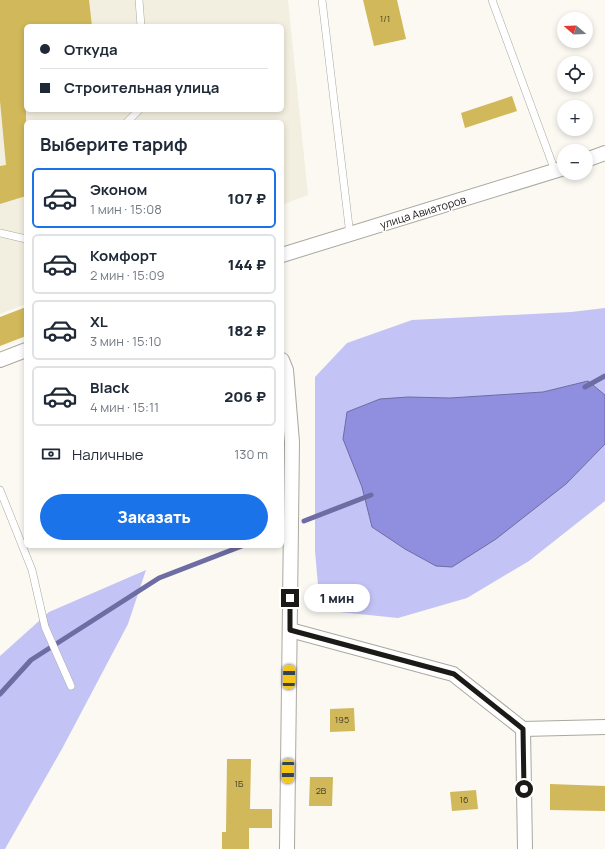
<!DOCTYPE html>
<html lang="ru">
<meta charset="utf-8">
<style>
body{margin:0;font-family:Manrope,sans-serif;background:#f6f6f7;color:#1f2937;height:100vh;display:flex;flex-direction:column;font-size:15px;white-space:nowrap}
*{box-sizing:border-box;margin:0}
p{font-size:13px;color:#747a83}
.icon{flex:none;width:22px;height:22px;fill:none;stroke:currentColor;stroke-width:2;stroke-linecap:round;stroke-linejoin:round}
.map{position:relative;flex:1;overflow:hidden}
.drawer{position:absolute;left:24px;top:120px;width:260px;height:428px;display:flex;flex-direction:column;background:#fff;border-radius:6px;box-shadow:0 2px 6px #0003}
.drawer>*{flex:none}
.hud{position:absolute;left:24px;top:24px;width:260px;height:88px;border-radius:6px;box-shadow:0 2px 6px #0003;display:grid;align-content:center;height:88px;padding:0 16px;background:#fff}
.needle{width:26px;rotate:289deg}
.fabs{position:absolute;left:557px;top:12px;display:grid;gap:8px}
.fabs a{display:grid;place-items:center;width:36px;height:36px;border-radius:50%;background:#fff;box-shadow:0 2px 6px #0003;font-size:20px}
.end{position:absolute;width:18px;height:18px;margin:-9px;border:5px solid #1b1a17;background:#fff;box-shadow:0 0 0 2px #fff}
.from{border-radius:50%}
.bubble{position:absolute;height:28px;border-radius:14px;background:#fff;box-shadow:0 2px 6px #0003;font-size:13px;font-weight:800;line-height:28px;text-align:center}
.car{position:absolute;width:12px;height:24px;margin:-12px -6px;border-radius:5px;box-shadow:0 0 3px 1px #0007;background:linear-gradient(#f5c518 24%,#345 0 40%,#f5c518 0 76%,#345 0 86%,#f5c518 0)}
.hud b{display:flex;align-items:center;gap:14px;height:38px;font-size:15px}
.hud b+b{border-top:1px solid #e0e1e3}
.hud i{width:10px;height:10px;background:#1f2937}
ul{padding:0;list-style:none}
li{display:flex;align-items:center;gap:12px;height:60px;margin:0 8px 6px;padding:0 8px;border:2px solid #e0e1e3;border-radius:6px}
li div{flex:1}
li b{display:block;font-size:15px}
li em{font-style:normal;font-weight:800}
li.active{border-color:#1a73e8}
li>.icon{width:36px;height:36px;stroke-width:1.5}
h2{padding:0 16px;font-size:18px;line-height:48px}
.pay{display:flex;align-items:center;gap:10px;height:44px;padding:0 16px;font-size:15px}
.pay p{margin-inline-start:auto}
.primary-button{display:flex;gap:8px;margin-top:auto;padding:8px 16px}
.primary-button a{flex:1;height:46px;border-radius:24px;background:#1a73e8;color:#fff;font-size:16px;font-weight:800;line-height:46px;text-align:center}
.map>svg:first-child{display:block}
.built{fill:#f3efe0;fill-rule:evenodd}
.green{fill:#c3c4f5}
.water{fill:#908fdf;stroke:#6d6ca3}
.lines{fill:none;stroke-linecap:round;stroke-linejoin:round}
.stream{stroke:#6d6ca3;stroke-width:5}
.building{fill:#d1b85a}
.lane-casing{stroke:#aaa8a1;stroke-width:8}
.street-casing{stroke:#aaa8a1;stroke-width:16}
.lane{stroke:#fff;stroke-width:7}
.street{stroke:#fff;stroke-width:14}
.route{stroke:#1b1a17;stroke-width:5}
.labels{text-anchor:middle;stroke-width:3;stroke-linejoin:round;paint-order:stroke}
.number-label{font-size:9px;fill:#484228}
.street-label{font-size:11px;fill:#1b1a17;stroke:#fff}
</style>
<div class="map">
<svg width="605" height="849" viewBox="0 0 605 849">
<rect width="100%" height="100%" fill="#fbf9f2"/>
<path class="built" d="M0,0H288L308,195L282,205V122H26V304L0,314ZM26,26H282V110H26Z"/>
<g class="green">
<path d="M605,308V501L529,561L467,598L398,618L329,611L318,585L315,551V377L347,343L412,320L571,312Z"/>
<path d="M146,570L128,624L63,747L5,849H0V656L49,612Z"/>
</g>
<path class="water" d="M588,381L605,395V444L566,484L496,539L452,567L436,566L405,549L372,527L362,487L343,439L347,412L380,399L408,397L450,398L543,392Z"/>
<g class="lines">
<g class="stream">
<path d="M585,387L605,376"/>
<path d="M304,521L371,495"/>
<path d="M0,694L31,660L159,578L242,546"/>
</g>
</g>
<g class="building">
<path d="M0,0H89L92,26H26V196L0,204V166L6,165L0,101Z"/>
<path d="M363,0H397L406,39L374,46Z"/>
<path d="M512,96L517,111L465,128L461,113Z"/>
<path d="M26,307V336L0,346V317Z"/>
<path d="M354,708L355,731L330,732V709Z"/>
<path d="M227,759H251L250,809H272V828H249V849H222V832H226Z"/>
<path d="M310,777H333L332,806H309Z"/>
<path d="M550,784L605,786V811L550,810Z"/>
<path d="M476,790L478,809L452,811L450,792Z"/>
</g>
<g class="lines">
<g class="lane-casing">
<g id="lane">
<path d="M139,0L141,26"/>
<path d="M322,0L350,235"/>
<path d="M492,0L555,171"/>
<path d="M127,122L139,110"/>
<path d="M0,233L26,239"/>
<path d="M0,490L32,570L45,627L71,686"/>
</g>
</g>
<g class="street-casing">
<g id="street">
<path d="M586,160L605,153"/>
<path d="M282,255L564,168"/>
<path d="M0,360L26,350"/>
<path d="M282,360L286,370L292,442L287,849"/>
<path d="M290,630L453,674L523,729L605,727"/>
<path d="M523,729L525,849"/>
</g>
</g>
<use href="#lane" class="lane"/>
<use href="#street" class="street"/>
</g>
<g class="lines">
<path class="route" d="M290,598V630L454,674L523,729L524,789"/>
</g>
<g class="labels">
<g class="number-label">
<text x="385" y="22">1/1</text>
<text x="342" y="723">195</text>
<text x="239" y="787">1Б</text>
<text x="321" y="794">2В</text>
<text x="464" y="803">16</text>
</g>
<g class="street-label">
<text transform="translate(423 212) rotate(-17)" y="4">улица Авиаторов</text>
</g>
</g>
</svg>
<div class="fabs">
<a><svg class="needle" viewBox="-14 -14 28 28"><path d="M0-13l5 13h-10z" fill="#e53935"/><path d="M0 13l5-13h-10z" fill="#747a83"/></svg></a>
<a><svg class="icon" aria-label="locate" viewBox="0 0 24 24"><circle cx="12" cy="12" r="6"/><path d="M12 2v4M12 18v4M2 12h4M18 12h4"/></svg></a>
<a>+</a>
<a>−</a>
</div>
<i class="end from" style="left:524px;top:789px"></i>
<i class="end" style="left:290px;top:598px"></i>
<div class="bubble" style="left:304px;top:584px;width:66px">1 мин</div>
<i class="car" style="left:289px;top:677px;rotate:1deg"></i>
<i class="car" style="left:288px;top:771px;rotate:181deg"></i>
<div class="hud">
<b><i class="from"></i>Откуда</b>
<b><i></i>Строительная улица</b>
</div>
<section class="drawer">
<h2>Выберите тариф</h2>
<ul>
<li class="active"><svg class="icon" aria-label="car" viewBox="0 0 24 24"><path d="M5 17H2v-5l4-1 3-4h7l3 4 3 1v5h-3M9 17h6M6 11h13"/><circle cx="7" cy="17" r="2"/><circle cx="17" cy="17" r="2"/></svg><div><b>Эконом</b><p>1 мин · 15:08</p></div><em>107 ₽</em></li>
<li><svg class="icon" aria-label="car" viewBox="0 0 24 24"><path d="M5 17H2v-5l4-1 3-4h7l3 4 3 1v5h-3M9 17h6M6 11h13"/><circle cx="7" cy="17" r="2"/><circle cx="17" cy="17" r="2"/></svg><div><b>Комфорт</b><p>2 мин · 15:09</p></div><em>144 ₽</em></li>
<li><svg class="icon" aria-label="car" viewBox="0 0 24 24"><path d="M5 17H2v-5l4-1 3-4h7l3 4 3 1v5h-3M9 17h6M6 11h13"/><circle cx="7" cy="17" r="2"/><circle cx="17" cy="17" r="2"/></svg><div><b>XL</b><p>3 мин · 15:10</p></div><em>182 ₽</em></li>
<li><svg class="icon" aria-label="car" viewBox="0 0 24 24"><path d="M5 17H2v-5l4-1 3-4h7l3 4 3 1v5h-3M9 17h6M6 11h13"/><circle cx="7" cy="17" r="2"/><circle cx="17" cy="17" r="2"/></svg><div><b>Black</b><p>4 мин · 15:11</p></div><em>206 ₽</em></li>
</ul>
<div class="pay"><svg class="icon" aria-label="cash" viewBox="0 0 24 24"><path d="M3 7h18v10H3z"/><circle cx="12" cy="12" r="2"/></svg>Наличные<p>130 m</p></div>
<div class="primary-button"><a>Заказать</a></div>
</section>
</div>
